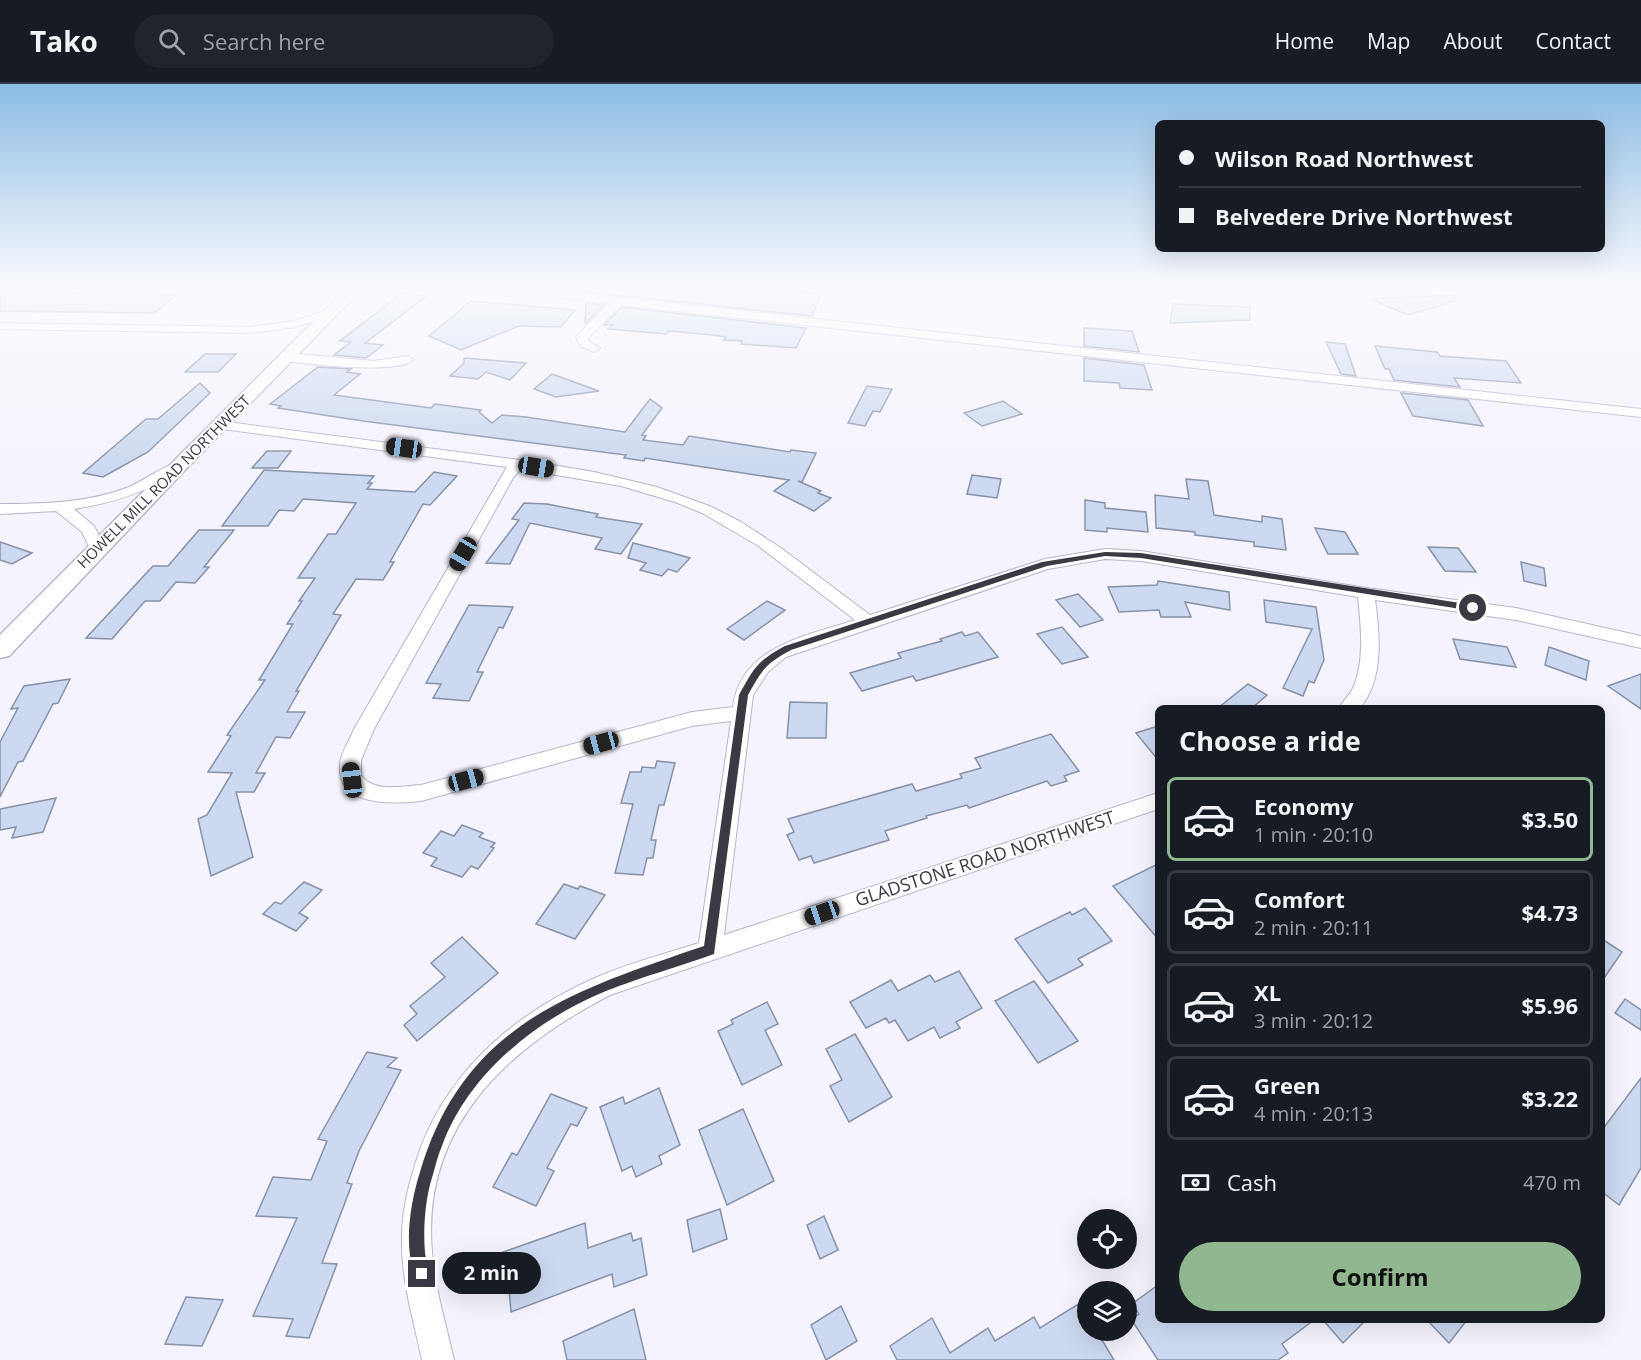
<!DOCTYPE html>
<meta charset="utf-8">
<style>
body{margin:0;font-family:"Open Sans",sans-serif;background:#20242c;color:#f1f3f6;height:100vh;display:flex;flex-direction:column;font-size:22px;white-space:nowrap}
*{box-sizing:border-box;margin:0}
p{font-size:20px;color:#9ea1a6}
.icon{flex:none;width:33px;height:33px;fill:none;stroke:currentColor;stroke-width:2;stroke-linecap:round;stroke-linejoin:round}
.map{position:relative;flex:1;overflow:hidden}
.details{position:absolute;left:1155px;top:621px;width:450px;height:618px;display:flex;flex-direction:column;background:#171b24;border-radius:9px;box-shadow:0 6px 24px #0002}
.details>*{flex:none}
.top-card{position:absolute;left:1155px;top:36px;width:450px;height:132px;border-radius:9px;box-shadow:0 6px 24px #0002;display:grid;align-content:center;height:132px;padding:0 24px;background:#171b24}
.controls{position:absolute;left:1077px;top:1125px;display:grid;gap:12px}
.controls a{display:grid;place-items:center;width:60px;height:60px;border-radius:50%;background:#171b24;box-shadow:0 6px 24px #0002;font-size:30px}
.end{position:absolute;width:27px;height:27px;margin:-14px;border:8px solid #3b3a44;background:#fff;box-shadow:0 0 0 3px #fff}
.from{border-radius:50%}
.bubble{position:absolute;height:42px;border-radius:21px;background:#171b24;box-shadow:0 6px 24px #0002;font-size:20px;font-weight:700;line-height:42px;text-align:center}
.car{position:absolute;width:18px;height:36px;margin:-18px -9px;border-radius:8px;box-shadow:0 0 4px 2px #0007;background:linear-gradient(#222 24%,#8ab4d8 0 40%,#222 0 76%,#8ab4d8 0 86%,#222 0)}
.top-card b{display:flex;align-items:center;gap:21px;height:57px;font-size:22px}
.top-card b+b{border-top:2px solid #363941}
.top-card i{width:15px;height:15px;background:#f1f3f6}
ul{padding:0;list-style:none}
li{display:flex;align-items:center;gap:18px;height:84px;margin:0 12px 9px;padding:0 12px;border:3px solid #363941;border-radius:9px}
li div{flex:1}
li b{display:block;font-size:22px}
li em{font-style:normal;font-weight:700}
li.on{border-color:#90b790}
li>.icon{width:54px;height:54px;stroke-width:1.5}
h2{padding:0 24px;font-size:27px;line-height:72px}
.pay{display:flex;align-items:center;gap:15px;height:66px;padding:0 24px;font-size:22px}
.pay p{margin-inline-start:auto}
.primary-button{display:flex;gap:12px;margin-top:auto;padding:12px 24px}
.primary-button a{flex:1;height:69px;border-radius:36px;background:#90b790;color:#111;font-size:24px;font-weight:700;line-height:69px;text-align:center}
header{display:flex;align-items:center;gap:36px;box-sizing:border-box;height:84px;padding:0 30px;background:#171b24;border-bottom:2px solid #363941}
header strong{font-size:28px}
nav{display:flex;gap:33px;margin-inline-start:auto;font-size:21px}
.search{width:420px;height:54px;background:#20242c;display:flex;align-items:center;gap:15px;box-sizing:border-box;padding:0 21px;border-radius:33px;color:#9ea1a6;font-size:22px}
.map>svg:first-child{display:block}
.building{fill:#cdd9f0;stroke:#8792a8;stroke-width:1.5}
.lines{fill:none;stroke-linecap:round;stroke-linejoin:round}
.street-casing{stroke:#b8b4cc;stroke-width:2}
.secondary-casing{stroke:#b8b4cc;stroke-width:3}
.street{fill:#fff;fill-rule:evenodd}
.secondary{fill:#fff;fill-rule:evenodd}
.route{fill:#3b3a44}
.labels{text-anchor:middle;stroke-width:4.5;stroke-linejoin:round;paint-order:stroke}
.far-street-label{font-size:15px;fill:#3b3a44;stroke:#fff}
.street-label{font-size:18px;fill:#3b3a44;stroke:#fff}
</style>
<header>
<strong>Tako</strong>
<div class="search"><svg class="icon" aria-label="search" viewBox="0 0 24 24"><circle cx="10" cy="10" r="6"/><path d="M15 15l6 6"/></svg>Search here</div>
<nav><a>Home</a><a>Map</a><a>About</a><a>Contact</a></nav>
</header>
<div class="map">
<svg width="1641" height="1276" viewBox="0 0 1641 1276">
<rect width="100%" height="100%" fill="#f5f3fd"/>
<g class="building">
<path d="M91,205H157L150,210L177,211L154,229L0,227V207L86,209Z"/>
<path d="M587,205H775L822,210L812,232L587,208Z"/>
<path d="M402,209L427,212L365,259L383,261L366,274L334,271L351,258L340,257Z"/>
<path d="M1454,211L1455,217L1408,231L1370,215Z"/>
<path d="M471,217L520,221L575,226L561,243L519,242L461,266L429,252Z"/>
<path d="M586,219L604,221L586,239H585Z"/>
<path d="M1173,220L1250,223V236L1170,239Z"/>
<path d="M622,223L806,244L796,264L741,260L742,257L724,256L726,253L713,251L669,247L666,250L608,245L613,241H604Z"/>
<path d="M1084,244L1132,247L1139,268L1084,262Z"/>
<path d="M1326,258L1345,260L1356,292L1341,290Z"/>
<path d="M1375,262L1437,268L1440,272L1506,277L1521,299L1454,294L1460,303L1394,296L1389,285H1385Z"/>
<path d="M205,270H236L218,288H185Z"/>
<path d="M464,274L526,279L510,296L486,288L478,295L450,292L464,279Z"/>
<path d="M1084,274L1144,281L1152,306L1120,304L1119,299L1084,297Z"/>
<path d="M318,283L351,285L347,288L360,290L334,311L431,324L435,320L481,326L479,328L492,339L502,331L526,333L625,348L650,315L662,324L642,351L646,352L643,356L683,361L689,352L790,368L791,366L816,369L802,398L798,397L821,407L818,409L831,414L814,427L774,407L789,396L645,374L644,377L624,374L626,371L363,337L278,324L281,322L270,320Z"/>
<path d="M552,290L599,307L556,313L534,305Z"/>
<path d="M200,299L210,309L148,368L103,393L83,389L146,335H158Z"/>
<path d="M867,302L892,305L880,328L873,327L865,342L848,339Z"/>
<path d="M1401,309L1468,316L1483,342L1413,332Z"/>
<path d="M1003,317L1022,330L982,342L964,329Z"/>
<path d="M267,367H291L278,384H252Z"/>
<path d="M264,386L374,392L368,399H372L367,405L415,408L434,388L457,392L430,421L423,420L390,478H394L383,496L356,495L333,530L341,531L296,607H299L287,628H305L290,654L276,653L256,689H265L254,708H236L253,773L211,792L198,735L207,731L232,689L208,688L231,652L227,651L265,596H259L293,540H287L302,517H299L315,494H298L328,450H336L356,419L303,415L294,427L279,426L268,442H222Z"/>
<path d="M972,391L1001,395L997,414L967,410Z"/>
<path d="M1186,395L1208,397L1214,431L1262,438V432L1282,435L1286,466L1254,462V458L1195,451V448L1156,444L1155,411L1189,415Z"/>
<path d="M1085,416L1105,419V424L1146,428L1148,448L1107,444V448L1085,446Z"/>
<path d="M524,419L547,420L598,430L596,433L642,440L621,470L595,465L602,454L530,439L510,480L486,479L519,436L512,435Z"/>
<path d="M1315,444L1345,448L1358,470H1328Z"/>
<path d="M199,446H234L204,483H209L195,499L176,498L160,517H145L112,555L86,554L153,482H168Z"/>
<path d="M0,458L32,469L12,480L0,476Z"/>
<path d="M633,459L669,468L690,474L677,488L668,485L662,492L640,486L646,479L628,474Z"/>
<path d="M1428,463L1458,464L1476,488L1445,487Z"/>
<path d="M1521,478L1544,484L1546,502L1524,497Z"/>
<path d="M1158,497L1229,508L1230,526L1185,518L1191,533H1161L1159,526L1119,528L1108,503L1157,501Z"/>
<path d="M1078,510L1084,516L1103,536L1080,543L1056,516Z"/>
<path d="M1264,516L1316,523L1324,576L1314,599L1309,597L1303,612L1283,604L1312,545L1266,538Z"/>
<path d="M767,517L785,526L744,556L727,545Z"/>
<path d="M469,521L513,523L503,544L499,543L477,588H483L469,617L433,614L441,600L426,599Z"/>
<path d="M1062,543L1088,573L1062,580L1037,550Z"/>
<path d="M962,548L965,552L978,548L998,573L916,597L913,592L862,607L850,589L901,574L898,569L942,557L940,555Z"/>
<path d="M1453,555L1507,563L1516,583L1460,575Z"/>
<path d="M1549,563L1589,577L1586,596L1545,581Z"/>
<path d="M1641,590V625L1608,602Z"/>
<path d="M70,595L58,619L53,620L23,677L18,678L0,713V658L18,624L11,625L24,602Z"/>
<path d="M1248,600L1267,611L1252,624H1218Z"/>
<path d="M790,618L827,619L826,654H787Z"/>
<path d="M1158,642V676L1136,649Z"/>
<path d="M1051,650L1079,687L1064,692L1067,697L1051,702L1047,697L969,724L967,721L926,732L927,734L885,747L889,756L814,779L811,772L799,776L787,751L794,748L788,735L912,700L916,707L962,694L960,690L981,684L975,674Z"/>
<path d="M657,677L675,679L664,721H659L651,756H656L653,774H647L643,791L615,789L633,720L621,719L630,688H641L642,683L655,684Z"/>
<path d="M56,714L43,748L12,754L16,743L0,746V725Z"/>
<path d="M462,741L483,749L479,753L495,759L491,763L494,764L478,785L471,782L462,793L431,782L437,774L423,769L441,747L454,752Z"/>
<path d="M1158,780V855L1113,802Z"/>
<path d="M304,798L322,806L299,829L308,834L296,847L263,830L275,818L281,820Z"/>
<path d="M564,800L578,805L580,802L605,811L575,855L536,840Z"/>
<path d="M1085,824L1112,857L1078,875L1083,881L1048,899L1015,855L1070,828L1072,831Z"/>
<path d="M462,853L498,889L417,957L404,941L417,930L410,922L445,893L431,879Z"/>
<path d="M1602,855L1622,868L1602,897Z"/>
<path d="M959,887L982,924L956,938L960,944L940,954L934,943L908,957L895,936L889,939L886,934L866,944L850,918L891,896L898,907L930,891L935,898Z"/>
<path d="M1034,897L1078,957L1038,979L995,917Z"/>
<path d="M1625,915L1641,926V946L1615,929Z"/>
<path d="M767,918L778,940L765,946L782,981L742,1001L718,947L733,940L731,936Z"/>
<path d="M855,950L892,1013L849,1038L830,1002L842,996L826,965Z"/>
<path d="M367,968L397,974L387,983L401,986L359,1067L347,1099L352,1100L322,1179L337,1180L309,1254L286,1252L293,1235L253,1232L297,1134L256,1132L273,1093L311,1096L327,1057L318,1055Z"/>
<path d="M1641,994V1084L1619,1121L1602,1108V1046Z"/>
<path d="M659,1004L680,1061L659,1072L662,1080L636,1093L632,1082L622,1087L600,1023L623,1013L625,1020Z"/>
<path d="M551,1010L587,1024L577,1042L571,1040L547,1084L554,1087L536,1122L493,1103L512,1069L517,1071Z"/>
<path d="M743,1025L774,1097L727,1121L699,1046Z"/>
<path d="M720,1125L727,1155L693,1168L687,1136Z"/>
<path d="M824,1132L838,1166L820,1175L807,1141Z"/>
<path d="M585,1139L588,1164L631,1149L633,1157L641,1154L647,1191L614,1203L612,1190L511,1228L509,1205L498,1209L495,1171Z"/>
<path d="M1158,1201V1236H1314L1282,1260L1288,1269L1278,1276H1158L1131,1235L1139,1230L1132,1220Z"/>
<path d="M186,1213L223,1216L202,1262L165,1260Z"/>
<path d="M1080,1219L1088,1232V1246H1096L1114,1276H897L890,1262L932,1234L950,1269L988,1244L995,1257L1034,1233L1040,1244Z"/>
<path d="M841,1222L857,1257L826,1276L811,1241Z"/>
<path d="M634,1225L646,1276H567L563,1257Z"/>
<path d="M1323,1236H1366L1343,1259Z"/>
<path d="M1427,1236H1467L1449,1259Z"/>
</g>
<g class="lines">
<g class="street-casing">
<g id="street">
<path d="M502,205H541L1641,325V333L621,221L588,254L589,257L600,264L594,268L580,262L576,253L609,219L507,208Z"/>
<path d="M333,224L337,225V229L296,243L250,249L0,245V239L250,243L294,237Z"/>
<path d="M288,269L374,277L408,272L414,276C398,290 306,281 284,276L282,273Z"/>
<path d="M220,337L535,378L594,388L657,403L712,423L741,438L781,464L870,531L1045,475L1105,465L1141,467L1366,504L1516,524L1641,552V564L1516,536L1375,516C1380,551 1384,595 1360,624H1339C1343,617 1349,612 1353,604C1365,577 1361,542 1358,513L1141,477L1105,475L1048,485L786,573L768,588L753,611L724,851L1158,709V725L610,911C508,964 421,1042 432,1168C435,1205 446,1240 454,1276H422C414,1238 402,1199 402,1160C401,1126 410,1094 421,1063C452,982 518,928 595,894C628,879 665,870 699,859L731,637L692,642L421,717C393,720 336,723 340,680C341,668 350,656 354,645L507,383L215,344L213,341L215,338ZM521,385L621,402L675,418L702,429L757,461L855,536C806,552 741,562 733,623L692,628L421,701C403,702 373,709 361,691V676L374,645L513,394Z"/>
<path d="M175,380L182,384L180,387C147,408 113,419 74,425L94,442L105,464L103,467H91L82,448L56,427L0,430V420C43,420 88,419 129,403C145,396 159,384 175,380Z"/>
</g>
</g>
<g class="secondary-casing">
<path id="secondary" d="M346,205H362L184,387L9,572L0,574V551Z"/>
</g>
<use href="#street" class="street"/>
<use href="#secondary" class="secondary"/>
</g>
<linearGradient id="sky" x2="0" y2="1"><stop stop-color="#8cbce4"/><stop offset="0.53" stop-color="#fafafe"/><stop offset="1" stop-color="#fafafe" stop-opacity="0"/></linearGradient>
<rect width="1641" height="384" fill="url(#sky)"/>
<path class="route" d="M1105,468L1141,469L1473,521L1478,524L1473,527L1141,474L1105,472L1047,482L791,566C765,580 762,586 748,611L714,870C678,883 641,893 606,907C537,935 468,990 442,1062C437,1073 435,1085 431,1097C425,1118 423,1146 425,1169C426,1178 431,1186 427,1195L422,1197L416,1195C403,1163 410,1120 420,1088C464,940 572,907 704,862L739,611C754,584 757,577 785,562L1042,478Z"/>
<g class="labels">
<g class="far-street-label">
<text transform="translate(164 398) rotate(-45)" y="5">HOWELL MILL ROAD NORTHWEST</text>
</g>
<g class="street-label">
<text transform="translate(985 775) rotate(-18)" y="6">GLADSTONE ROAD NORTHWEST</text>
</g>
</g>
</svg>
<div class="controls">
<a><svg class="icon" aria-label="locate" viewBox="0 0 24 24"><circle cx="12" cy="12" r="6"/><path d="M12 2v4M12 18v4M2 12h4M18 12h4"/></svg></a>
<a><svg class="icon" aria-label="layers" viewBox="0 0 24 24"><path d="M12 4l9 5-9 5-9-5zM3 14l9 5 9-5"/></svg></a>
</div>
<i class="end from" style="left:1473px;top:524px"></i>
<i class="end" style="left:422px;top:1190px"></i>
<div class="bubble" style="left:442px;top:1168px;width:99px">2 min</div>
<i class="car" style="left:404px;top:364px;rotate:278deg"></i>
<i class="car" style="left:536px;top:383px;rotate:99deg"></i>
<i class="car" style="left:463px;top:470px;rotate:210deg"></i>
<i class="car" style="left:601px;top:659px;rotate:255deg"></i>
<i class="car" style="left:352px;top:696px;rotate:353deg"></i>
<i class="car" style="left:466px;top:696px;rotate:75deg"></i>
<i class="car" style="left:822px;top:829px;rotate:251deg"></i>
<div class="top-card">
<b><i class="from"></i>Wilson Road Northwest</b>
<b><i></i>Belvedere Drive Northwest</b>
</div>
<section class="details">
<h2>Choose a ride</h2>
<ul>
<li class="on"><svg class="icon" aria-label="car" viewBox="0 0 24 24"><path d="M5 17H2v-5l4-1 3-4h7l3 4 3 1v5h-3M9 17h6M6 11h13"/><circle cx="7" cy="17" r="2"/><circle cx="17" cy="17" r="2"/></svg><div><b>Economy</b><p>1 min · 20:10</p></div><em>$3.50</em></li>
<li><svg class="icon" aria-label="car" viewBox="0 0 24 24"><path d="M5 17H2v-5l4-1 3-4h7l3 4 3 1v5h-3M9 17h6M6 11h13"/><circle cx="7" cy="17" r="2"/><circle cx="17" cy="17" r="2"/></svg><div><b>Comfort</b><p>2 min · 20:11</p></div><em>$4.73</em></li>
<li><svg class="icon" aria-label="car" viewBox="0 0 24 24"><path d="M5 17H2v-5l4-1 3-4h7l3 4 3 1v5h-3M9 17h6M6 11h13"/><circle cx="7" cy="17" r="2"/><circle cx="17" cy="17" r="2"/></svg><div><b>XL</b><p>3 min · 20:12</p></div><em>$5.96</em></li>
<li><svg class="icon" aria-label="car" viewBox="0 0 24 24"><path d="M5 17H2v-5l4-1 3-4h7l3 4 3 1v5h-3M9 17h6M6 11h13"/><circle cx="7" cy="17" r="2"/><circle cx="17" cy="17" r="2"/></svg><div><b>Green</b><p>4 min · 20:13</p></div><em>$3.22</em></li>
</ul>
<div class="pay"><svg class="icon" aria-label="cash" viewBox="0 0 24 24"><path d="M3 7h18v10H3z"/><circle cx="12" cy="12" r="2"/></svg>Cash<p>470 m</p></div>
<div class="primary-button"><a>Confirm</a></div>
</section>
</div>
